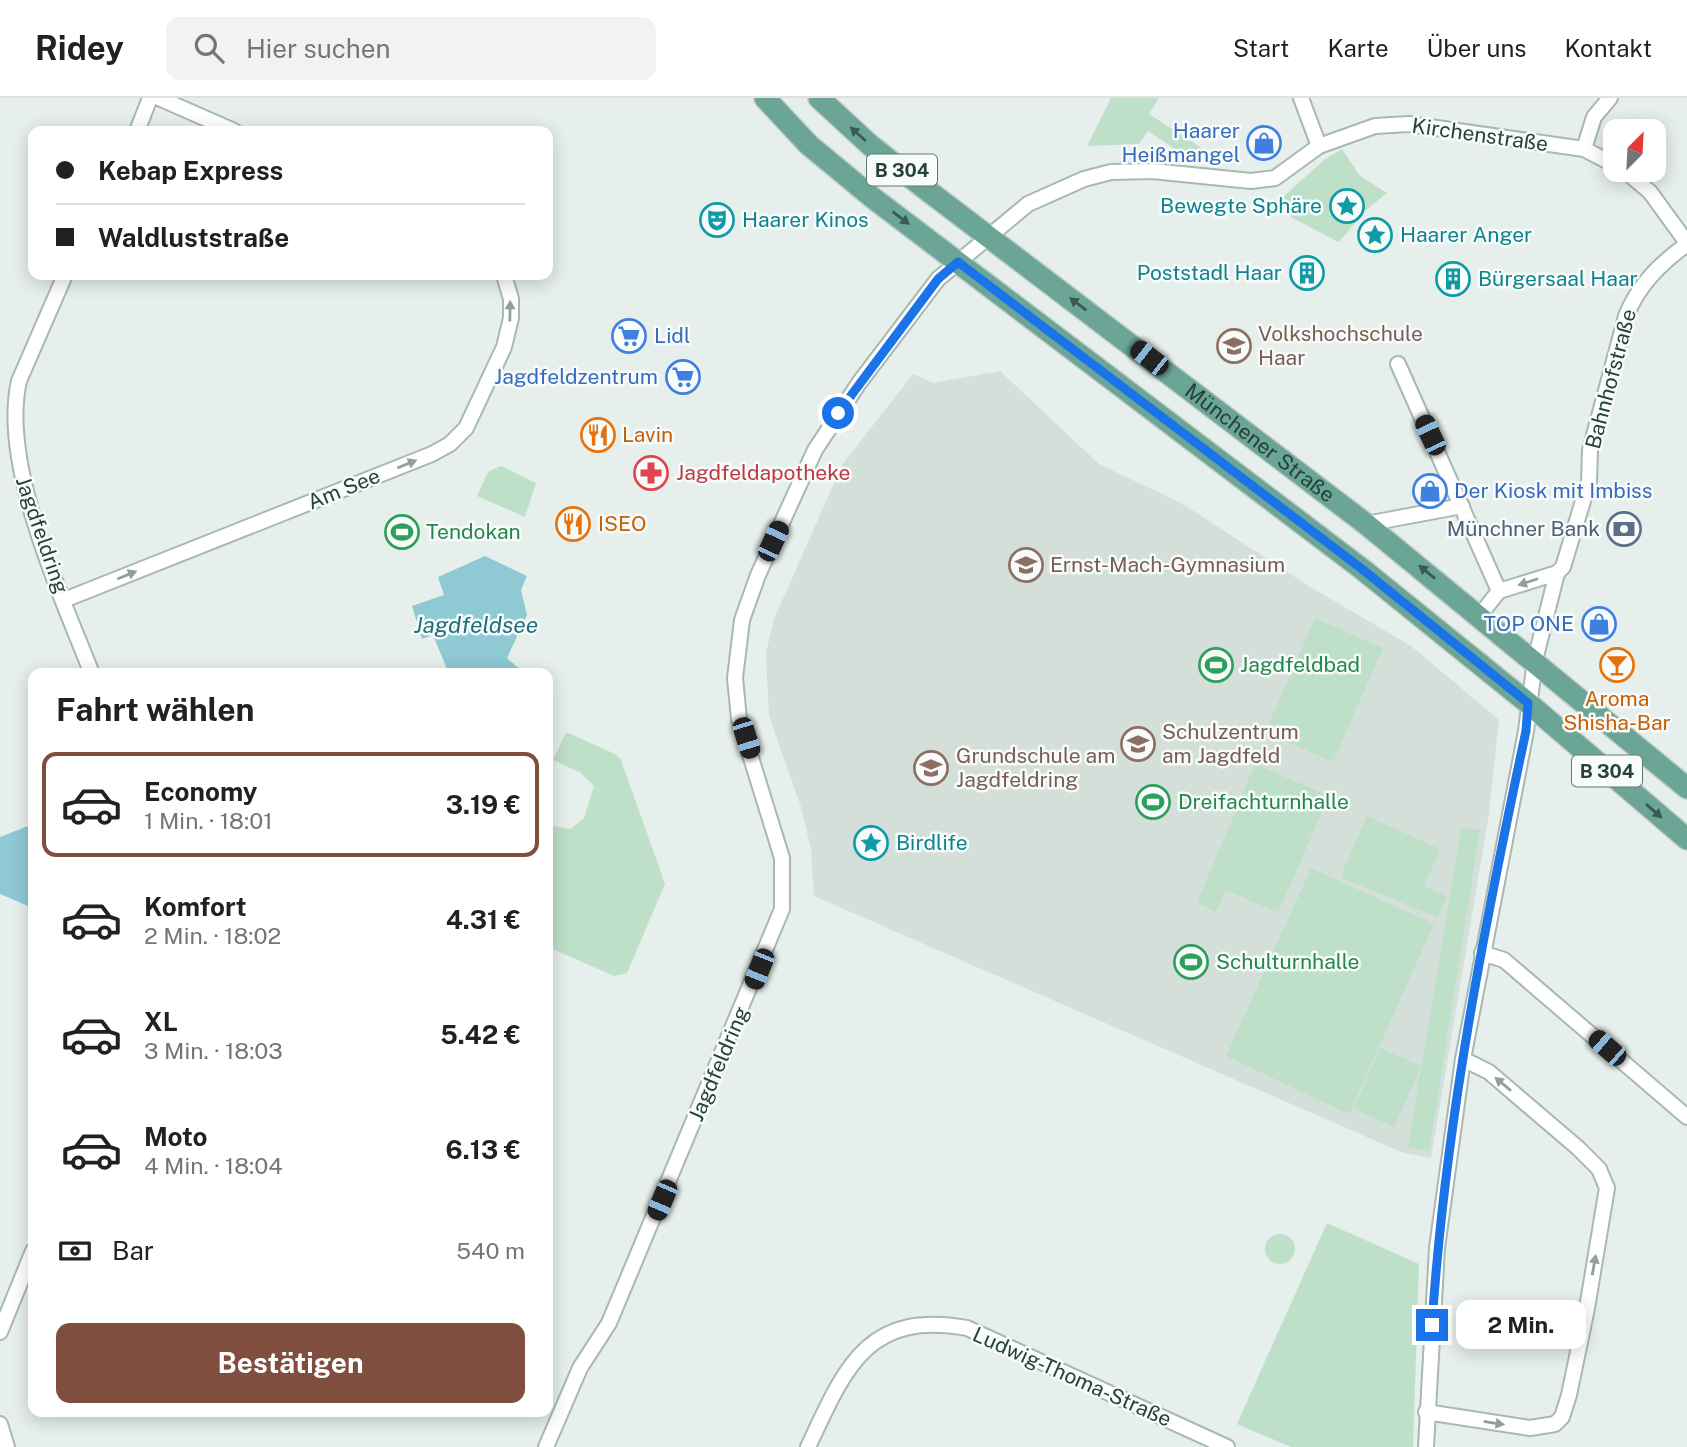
<!DOCTYPE html>
<html lang="de">
<meta charset="utf-8">
<style>
body{margin:0;font-family:"Public Sans",sans-serif;background:#f2f2f2;color:#202124;height:100vh;display:flex;flex-direction:column;font-size:26px;white-space:nowrap}
*{box-sizing:border-box;margin:0}
p{font-size:23px;color:#757577}
.icon{flex:none;width:38px;height:38px;fill:none;stroke:currentColor;stroke-width:2;stroke-linecap:round;stroke-linejoin:round}
.map{position:relative;flex:1;overflow:hidden}
.panel{position:absolute;left:28px;top:570px;width:525px;height:749px;display:flex;flex-direction:column;background:#fff;border-radius:14px;box-shadow:0 4px 18px #0003}
.panel>*{flex:none}
.top-card{position:absolute;left:28px;top:28px;width:525px;height:154px;border-radius:14px;box-shadow:0 4px 18px #0003;display:grid;align-content:center;height:154px;padding:0 28px;background:#fff}
.needle{width:46px;rotate:24deg}
.fabs{position:absolute;left:1603px;top:21px;display:grid;gap:14px}
.fabs a{display:grid;place-items:center;width:63px;height:63px;border-radius:14px;background:#fff;box-shadow:0 4px 18px #0003;font-size:35px}
.end{position:absolute;width:32px;height:32px;margin:-16px;border:9px solid #1a73e8;background:#fff;box-shadow:0 0 0 4px #fff}
.from{border-radius:50%}
.bubble{position:absolute;height:49px;border-radius:14px;background:#fff;box-shadow:0 4px 18px #0003;font-size:23px;font-weight:700;line-height:49px;text-align:center}
.car{position:absolute;width:21px;height:42px;margin:-21px -10px;border-radius:9px;box-shadow:0 0 5px 2px #0007;background:linear-gradient(#222 24%,#8ab4d8 0 40%,#222 0 76%,#8ab4d8 0 86%,#222 0)}
.top-card b{display:flex;align-items:center;gap:24px;height:66px;font-size:26px}
.top-card b+b{border-top:2px solid #e0e0e0}
.top-card i{width:18px;height:18px;background:#202124}
ul{padding:0;list-style:none}
li{display:flex;align-items:center;gap:21px;height:105px;margin:0 14px 10px;padding:0 14px;border:4px solid transparent;border-radius:14px}
li div{flex:1}
li b{display:block;font-size:26px}
li em{font-style:normal;font-weight:700}
li.on{border-color:#7f4e3f}
li>.icon{width:63px;height:63px;stroke-width:1.5}
h2{padding:0 28px;font-size:32px;line-height:84px}
.pay{display:flex;align-items:center;gap:18px;height:77px;padding:0 28px;font-size:26px}
.pay p{margin-inline-start:auto}
.action{display:flex;gap:14px;margin-top:auto;padding:14px 28px}
.action a{flex:1;height:80px;border-radius:14px;background:#7f4e3f;color:#fff;font-size:28px;font-weight:700;line-height:80px;text-align:center}
header{display:flex;align-items:center;gap:42px;box-sizing:border-box;height:98px;padding:0 35px;background:#fff;border-bottom:2px solid #e0e0e0}
header strong{font-size:33px}
nav{display:flex;gap:38px;margin-inline-start:auto;font-size:24px}
.search{width:490px;height:63px;background:#f2f2f2;display:flex;align-items:center;gap:18px;box-sizing:border-box;padding:0 24px;border-radius:14px;color:#757577;font-size:26px}
.map>svg:first-child{display:block}
.built{fill:#d4dfda}
.green{fill:#bfe0c8}
.water{fill:#8ec9d4}
.lines{fill:none;stroke-linecap:round;stroke-linejoin:round}
.street-casing{stroke:#a8b8b2;stroke-width:18}
.primary-casing{stroke:#c2cac8;stroke-width:24}
.street{stroke:#fff;stroke-width:14}
.primary{stroke:#6aa596;stroke-width:21}
.oneway{fill:#365b51}
.oneway2{fill:#92a09c}
.route{stroke:#1a73e8;stroke-width:9}
.labels{text-anchor:middle;stroke-width:5;stroke-linejoin:round;paint-order:stroke}
.shield{fill:#f7fbf9;stroke:#637a73;stroke-width:2}
.shield-label{font-size:19px;font-weight:bold;fill:#24423a}
.shop-label{font-size:21px;fill:#366cbe;stroke:#f7fbf9;text-anchor:end}
.street-label{font-size:21px;fill:#24423a;stroke:#f7fbf9}
.culture-label{font-size:21px;fill:#0d838f;stroke:#f7fbf9;text-anchor:start}
.education-label{font-size:21px;fill:#785e54;stroke:#f7fbf9;text-anchor:start}
.food-label{font-size:21px;fill:#c56008;stroke:#f7fbf9;text-anchor:start}
.health-label{font-size:21px;fill:#be3a42;stroke:#f7fbf9;text-anchor:start}
.service-label{font-size:21px;fill:#4e5e75;stroke:#f7fbf9;text-anchor:end}
.leisure-label{font-size:21px;fill:#27864d;stroke:#f7fbf9;text-anchor:start}
.water-label{font-size:23px;font-style:italic;fill:#1c6f80;stroke:#f7fbf9}
</style>
<header>
<strong>Ridey</strong>
<div class="search"><svg class="icon" aria-label="search" viewBox="0 0 24 24"><circle cx="10" cy="10" r="6"/><path d="M15 15l6 6"/></svg>Hier suchen</div>
<nav><a>Start</a><a>Karte</a><a>Über uns</a><a>Kontakt</a></nav>
</header>
<div class="map">
<svg width="1687" height="1349" viewBox="0 0 1687 1349">
<rect width="100%" height="100%" fill="#e6efeb"/>
<path class="built" d="M1000,273L1099,366L1181,405L1312,490L1411,548L1499,622L1489,715L1431,1060L1401,1054L814,798L811,751L801,709L769,618L766,555L774,521L842,367L913,276L933,285Z"/>
<g class="green">
<path d="M1111,0H1159L1149,16L1206,53L1207,61L1184,57L1148,33L1139,46L1087,48Z"/>
<path d="M1342,51L1360,78L1387,95L1366,112L1339,144L1292,120L1282,100L1325,61Z"/>
<path d="M501,368L536,385L525,419L477,398L488,374Z"/>
<path d="M1315,520L1383,550L1333,664L1265,634Z"/>
<path d="M566,634L615,656L621,662L665,786L627,875L614,878L548,849V727L570,731L584,720L594,688L581,675L553,662Z"/>
<path d="M1255,666L1329,698L1278,815L1226,792L1216,814L1197,805Z"/>
<path d="M1367,718L1440,751L1424,788L1447,798L1437,819L1340,779Z"/>
<path d="M1461,729L1480,732L1429,1053L1408,1049L1421,968L1394,1029L1354,1011L1380,950L1422,968Z"/>
<path d="M1311,770L1434,826L1349,1016L1226,958Z"/>
<path d="M1327,1125L1419,1166L1413,1349H1291L1237,1326Z"/>
<circle cx="1280" cy="1151" r="15"/>
</g>
<g class="water">
<path d="M485,458L527,478L521,492L527,517L507,560L525,576H449L433,537L422,541L412,508L444,497L438,479Z"/>
<path d="M33,726V810L0,796V739Z"/>
</g>
<g class="lines">
<g class="street-casing">
<g id="street">
<path d="M159,0L234,33"/>
<path d="M1301,0L1319,48"/>
<path d="M137,33L150,0"/>
<path d="M1584,51L1594,19L1610,0"/>
<path d="M1624,72L1650,94L1687,145"/>
<path d="M65,177L19,283C0,367 61,496 92,576"/>
<path d="M1398,266L1499,493"/>
<path d="M1366,426L1462,408"/>
<path d="M1499,493L1557,475L1563,469L1589,383L1590,352L1626,218C1639,186 1660,166 1687,146"/>
<path d="M64,502L432,356L450,346L466,330L504,249L511,220V201L504,177"/>
<path d="M1480,517L1499,493"/>
<path d="M1482,855L1504,862L1687,1019"/>
<path d="M0,1234L33,1153"/>
<path d="M1426,1314L1530,1330L1555,1326L1562,1319L1569,1297L1587,1210L1607,1090L1599,1071L1578,1050L1489,974L1463,961"/>
<path d="M0,1326L7,1349"/>
<path d="M546,1349L580,1270L609,1225L782,811V760L739,621L735,580L742,522L758,477L815,352L859,285L938,181L1028,106L1084,81L1111,74L1152,73L1251,83L1275,80L1319,48L1375,28L1409,26L1584,51L1615,67"/>
<path d="M808,1349C845,1270 867,1212 967,1230L1227,1349"/>
<path d="M1426,1349L1437,1150L1463,961L1526,633L1535,562L1557,475"/>
</g>
</g>
<g class="primary-casing">
<g id="primary">
<path d="M765,0L809,47L873,100L1362,471L1528,605L1687,741"/>
<path id="s1" d="M819,0L870,47L923,89L1366,426L1687,690"/>
</g>
</g>
<use href="#street" class="street"/>
<use href="#primary" class="primary"/>
</g>
<defs><path id="oneway-solid" d="M-6-.8H1V-3.2L6.5 0L1 3.2V.8H-6Z" transform="scale(1.75)"/></defs>
<g class="oneway">
<use href="#oneway-solid" transform="translate(858 36) rotate(-138)"/>
<use href="#oneway-solid" transform="translate(901 120) rotate(37)"/>
<use href="#oneway-solid" transform="translate(1078 206) rotate(-143)"/>
<use href="#oneway-solid" transform="translate(1427 474) rotate(-141)"/>
<use href="#oneway-solid" transform="translate(1654 713) rotate(41)"/>
</g>
<g class="oneway2">
<use href="#oneway-solid" transform="translate(510 213) rotate(-89)"/>
<use href="#oneway-solid" transform="translate(407 366) rotate(-22)"/>
<use href="#oneway-solid" transform="translate(127 477) rotate(-22)"/>
<use href="#oneway-solid" transform="translate(1528 484) rotate(162)"/>
<use href="#oneway-solid" transform="translate(1503 986) rotate(-140)"/>
<use href="#oneway-solid" transform="translate(1594 1167) rotate(-80)"/>
<use href="#oneway-solid" transform="translate(1494 1325) rotate(9)"/>
</g>
<g class="lines">
<path class="route" d="M838,315L938,181L958,164L1362,471L1528,605L1526,633C1484,829 1445,1027 1432,1227"/>
</g>
<defs>
<g id="shop-ring" transform="scale(1.75)"><circle r="9.5" fill="#f7fbf9" stroke="#3f7fe0" stroke-width="1.5"/><path d="M-5-2.5h2.3a2.7 3.5 0 0 1 5.4 0H5L5.5 6h-11ZM-1.5-2.5h3a1.5 2.3 0 0 0-3 0Z" fill="#3f7fe0"/></g>
<g id="sight-ring" transform="scale(1.75)"><circle r="9.5" fill="#f7fbf9" stroke="#0f9aa8" stroke-width="1.5"/><path d="M0-6L1.8-2.2L6-1.7L2.9 1.2L3.7 5.4L0 3.3L-3.7 5.4L-2.9 1.2L-6-1.7L-1.8-2.2Z" fill="#0f9aa8"/></g>
<g id="theatre-ring" transform="scale(1.75)"><circle r="9.5" fill="#f7fbf9" stroke="#0f9aa8" stroke-width="1.5"/><path d="M-5-5.5Q0-4 5-5.5V0Q5 5 0 6Q-5 5-5 0ZM-3.3-2.5H-1v1.5H-3.3ZM1-2.5H3.3v1.5H1ZM-2.8 1Q0 5.5 2.8 1Z" fill="#0f9aa8"/></g>
<g id="building-ring" transform="scale(1.75)"><circle r="9.5" fill="#f7fbf9" stroke="#0f9aa8" stroke-width="1.5"/><path d="M-4-6H4V6H1V3H-1V6H-4ZM-2.5-4.3h1.7v1.8h-1.7ZM.8-4.3h1.7v1.8H.8ZM-2.5-1h1.7V.8h-1.7ZM.8-1h1.7V.8H.8Z" fill="#0f9aa8"/></g>
<g id="supermarket-ring" transform="scale(1.75)"><circle r="9.5" fill="#f7fbf9" stroke="#3f7fe0" stroke-width="1.5"/><path d="M-6-5.5h2.5l.6 2H6L4.5 2H-2.5L-4.4-4H-6ZM-1.5 3.2a1.3 1.3 0 1 0 .1 0ZM3 3.2a1.3 1.3 0 1 0 .1 0Z" fill="#3f7fe0"/></g>
<g id="university-ring" transform="scale(1.75)"><circle r="9.5" fill="#f7fbf9" stroke="#8d6e63" stroke-width="1.5"/><path d="M0-5L7-2L0 1L-7-2ZM-4 1L0 2.5L4 1V4Q0 6-4 4Z" fill="#8d6e63"/></g>
<g id="restaurant-ring" transform="scale(1.75)"><circle r="9.5" fill="#f7fbf9" stroke="#e8710a" stroke-width="1.5"/><path d="M-5-6h1v4h1v-4h1v4h1v-4h1v5L-1.5 .5V6h-2V.5L-5-1ZM5-6V6H3V1.5H1.5Q1.5-4 5-6Z" fill="#e8710a"/></g>
<g id="pharmacy-ring" transform="scale(1.75)"><circle r="9.5" fill="#f7fbf9" stroke="#e0444e" stroke-width="1.5"/><path d="M-2-6h4v4h4v4h-4v4h-4v-4h-4v-4h4Z" fill="#e0444e"/></g>
<g id="bank-ring" transform="scale(1.75)"><circle r="9.5" fill="#f7fbf9" stroke="#5c6f8a" stroke-width="1.5"/><path d="M-6-4H6V4H-6ZM0-2.3a2.3 2.3 0 1 0 0 4.6a2.3 2.3 0 1 0 0-4.6Z" fill="#5c6f8a"/></g>
<g id="stadium-ring" transform="scale(1.75)"><circle r="9.5" fill="#f7fbf9" stroke="#2e9e5b" stroke-width="1.5"/><path d="M0-5a6.5 5 0 1 0 0 10a6.5 5 0 1 0 0-10ZM-3.5-1.8h7v3.6h-7Z" fill="#2e9e5b"/></g>
<g id="school-ring" transform="scale(1.75)"><circle r="9.5" fill="#f7fbf9" stroke="#8d6e63" stroke-width="1.5"/><path d="M0-5L7-2L0 1L-7-2ZM-4 1L0 2.5L4 1V4Q0 6-4 4Z" fill="#8d6e63"/></g>
<g id="bar-ring" transform="scale(1.75)"><circle r="9.5" fill="#f7fbf9" stroke="#e8710a" stroke-width="1.5"/><path d="M-6-5H6L.8 .8V4.5H3.5V6h-7V4.5H-.8V.8Z" fill="#e8710a"/></g>
</defs>
<g fill-rule="evenodd">
<use href="#shop-ring" x="1264" y="45"/>
<use href="#sight-ring" x="1347" y="108"/>
<use href="#theatre-ring" x="717" y="122"/>
<use href="#sight-ring" x="1375" y="137"/>
<use href="#building-ring" x="1307" y="175"/>
<use href="#building-ring" x="1453" y="181"/>
<use href="#supermarket-ring" x="629" y="238"/>
<use href="#university-ring" x="1234" y="248"/>
<use href="#supermarket-ring" x="683" y="279"/>
<use href="#restaurant-ring" x="598" y="337"/>
<use href="#pharmacy-ring" x="651" y="375"/>
<use href="#shop-ring" x="1430" y="393"/>
<use href="#restaurant-ring" x="573" y="426"/>
<use href="#bank-ring" x="1624" y="431"/>
<use href="#stadium-ring" x="402" y="434"/>
<use href="#school-ring" x="1026" y="467"/>
<use href="#shop-ring" x="1599" y="526"/>
<use href="#stadium-ring" x="1216" y="567"/>
<use href="#bar-ring" x="1617" y="567"/>
<use href="#school-ring" x="1138" y="646"/>
<use href="#school-ring" x="931" y="670"/>
<use href="#stadium-ring" x="1153" y="704"/>
<use href="#sight-ring" x="871" y="745"/>
<use href="#stadium-ring" x="1191" y="864"/>
</g>
<g class="labels">
<g class="shield">
<rect x="867" y="56.5" width="70" height="31" rx="5"/>
<rect x="1572" y="657.5" width="70" height="31" rx="5"/>
</g>
<g class="shield-label">
<text x="902" y="79">B 304</text>
<text x="1607" y="680">B 304</text>
</g>
<g class="shop-label">
<text x="1240" y="40">Haarer<tspan x="1240" dy="24">Heißmangel</tspan></text>
<text x="654" y="245" text-anchor="start">Lidl</text>
<text x="658" y="286">Jagdfeldzentrum</text>
<text x="1454" y="400" text-anchor="start">Der Kiosk mit Imbiss</text>
<text x="1574" y="533">TOP ONE</text>
</g>
<g class="street-label">
<text transform="translate(1480 37) rotate(8)" y="7">Kirchenstraße</text>
<text transform="translate(1611 281) rotate(-75)" y="7">Bahnhofstraße</text>
<text dy="7" stroke="none"><textPath href="#s1" startOffset="560">Münchener Straße</textPath></text>
<text transform="translate(344 391) rotate(-22)" y="7">Am See</text>
<text transform="translate(42 437) rotate(71)" y="7">Jagdfeldring</text>
<text transform="translate(719 966) rotate(-67)" y="7">Jagdfeldring</text>
<text transform="translate(1072 1279) rotate(24)" y="7">Ludwig-Thoma-Straße</text>
</g>
<g class="culture-label">
<text x="1322" y="115" text-anchor="end">Bewegte Sphäre</text>
<text x="742" y="129">Haarer Kinos</text>
<text x="1400" y="144">Haarer Anger</text>
<text x="1282" y="182" text-anchor="end">Poststadl Haar</text>
<text x="1478" y="188">Bürgersaal Haar</text>
<text x="896" y="752">Birdlife</text>
</g>
<g class="education-label">
<text x="1258" y="243">Volkshochschule<tspan x="1258" dy="24">Haar</tspan></text>
<text x="1050" y="474">Ernst-Mach-Gymnasium</text>
<text x="1162" y="641">Schulzentrum<tspan x="1162" dy="24">am Jagdfeld</tspan></text>
<text x="956" y="665">Grundschule am<tspan x="956" dy="24">Jagdfeldring</tspan></text>
</g>
<g class="food-label">
<text x="622" y="344">Lavin</text>
<text x="598" y="433">ISEO</text>
<text x="1617" y="608" text-anchor="middle">Aroma<tspan x="1617" dy="24">Shisha-Bar</tspan></text>
</g>
<g class="health-label">
<text x="676" y="382">Jagdfeldapotheke</text>
</g>
<g class="service-label">
<text x="1600" y="438">Münchner Bank</text>
</g>
<g class="leisure-label">
<text x="426" y="441">Tendokan</text>
<text x="1240" y="574">Jagdfeldbad</text>
<text x="1178" y="711">Dreifachturnhalle</text>
<text x="1216" y="871">Schulturnhalle</text>
</g>
<g class="water-label">
<text x="476" y="535">Jagdfeldsee</text>
</g>
</g>
</svg>
<div class="fabs">
<a><svg class="needle" viewBox="-14 -14 28 28"><path d="M0-13l5 13h-10z" fill="#e53935"/><path d="M0 13l5-13h-10z" fill="#757577"/></svg></a>
</div>
<i class="end from" style="left:838px;top:315px"></i>
<i class="end" style="left:1432px;top:1227px"></i>
<div class="bubble" style="left:1456px;top:1202px;width:130px">2 Min.</div>
<i class="car" style="left:1149px;top:260px;rotate:308deg"></i>
<i class="car" style="left:1430px;top:337px;rotate:335deg"></i>
<i class="car" style="left:773px;top:443px;rotate:25deg"></i>
<i class="car" style="left:746px;top:640px;rotate:163deg"></i>
<i class="car" style="left:759px;top:871px;rotate:202deg"></i>
<i class="car" style="left:1607px;top:950px;rotate:311deg"></i>
<i class="car" style="left:662px;top:1102px;rotate:203deg"></i>
<div class="top-card">
<b><i class="from"></i>Kebap Express</b>
<b><i></i>Waldluststraße</b>
</div>
<section class="panel">
<h2>Fahrt wählen</h2>
<ul>
<li class="on"><svg class="icon" aria-label="car" viewBox="0 0 24 24"><path d="M5 17H2v-5l4-1 3-4h7l3 4 3 1v5h-3M9 17h6M6 11h13"/><circle cx="7" cy="17" r="2"/><circle cx="17" cy="17" r="2"/></svg><div><b>Economy</b><p>1 Min. · 18:01</p></div><em>3.19 €</em></li>
<li><svg class="icon" aria-label="car" viewBox="0 0 24 24"><path d="M5 17H2v-5l4-1 3-4h7l3 4 3 1v5h-3M9 17h6M6 11h13"/><circle cx="7" cy="17" r="2"/><circle cx="17" cy="17" r="2"/></svg><div><b>Komfort</b><p>2 Min. · 18:02</p></div><em>4.31 €</em></li>
<li><svg class="icon" aria-label="car" viewBox="0 0 24 24"><path d="M5 17H2v-5l4-1 3-4h7l3 4 3 1v5h-3M9 17h6M6 11h13"/><circle cx="7" cy="17" r="2"/><circle cx="17" cy="17" r="2"/></svg><div><b>XL</b><p>3 Min. · 18:03</p></div><em>5.42 €</em></li>
<li><svg class="icon" aria-label="car" viewBox="0 0 24 24"><path d="M5 17H2v-5l4-1 3-4h7l3 4 3 1v5h-3M9 17h6M6 11h13"/><circle cx="7" cy="17" r="2"/><circle cx="17" cy="17" r="2"/></svg><div><b>Moto</b><p>4 Min. · 18:04</p></div><em>6.13 €</em></li>
</ul>
<div class="pay"><svg class="icon" aria-label="cash" viewBox="0 0 24 24"><path d="M3 7h18v10H3z"/><circle cx="12" cy="12" r="2"/></svg>Bar<p>540 m</p></div>
<div class="action"><a>Bestätigen</a></div>
</section>
</div>
